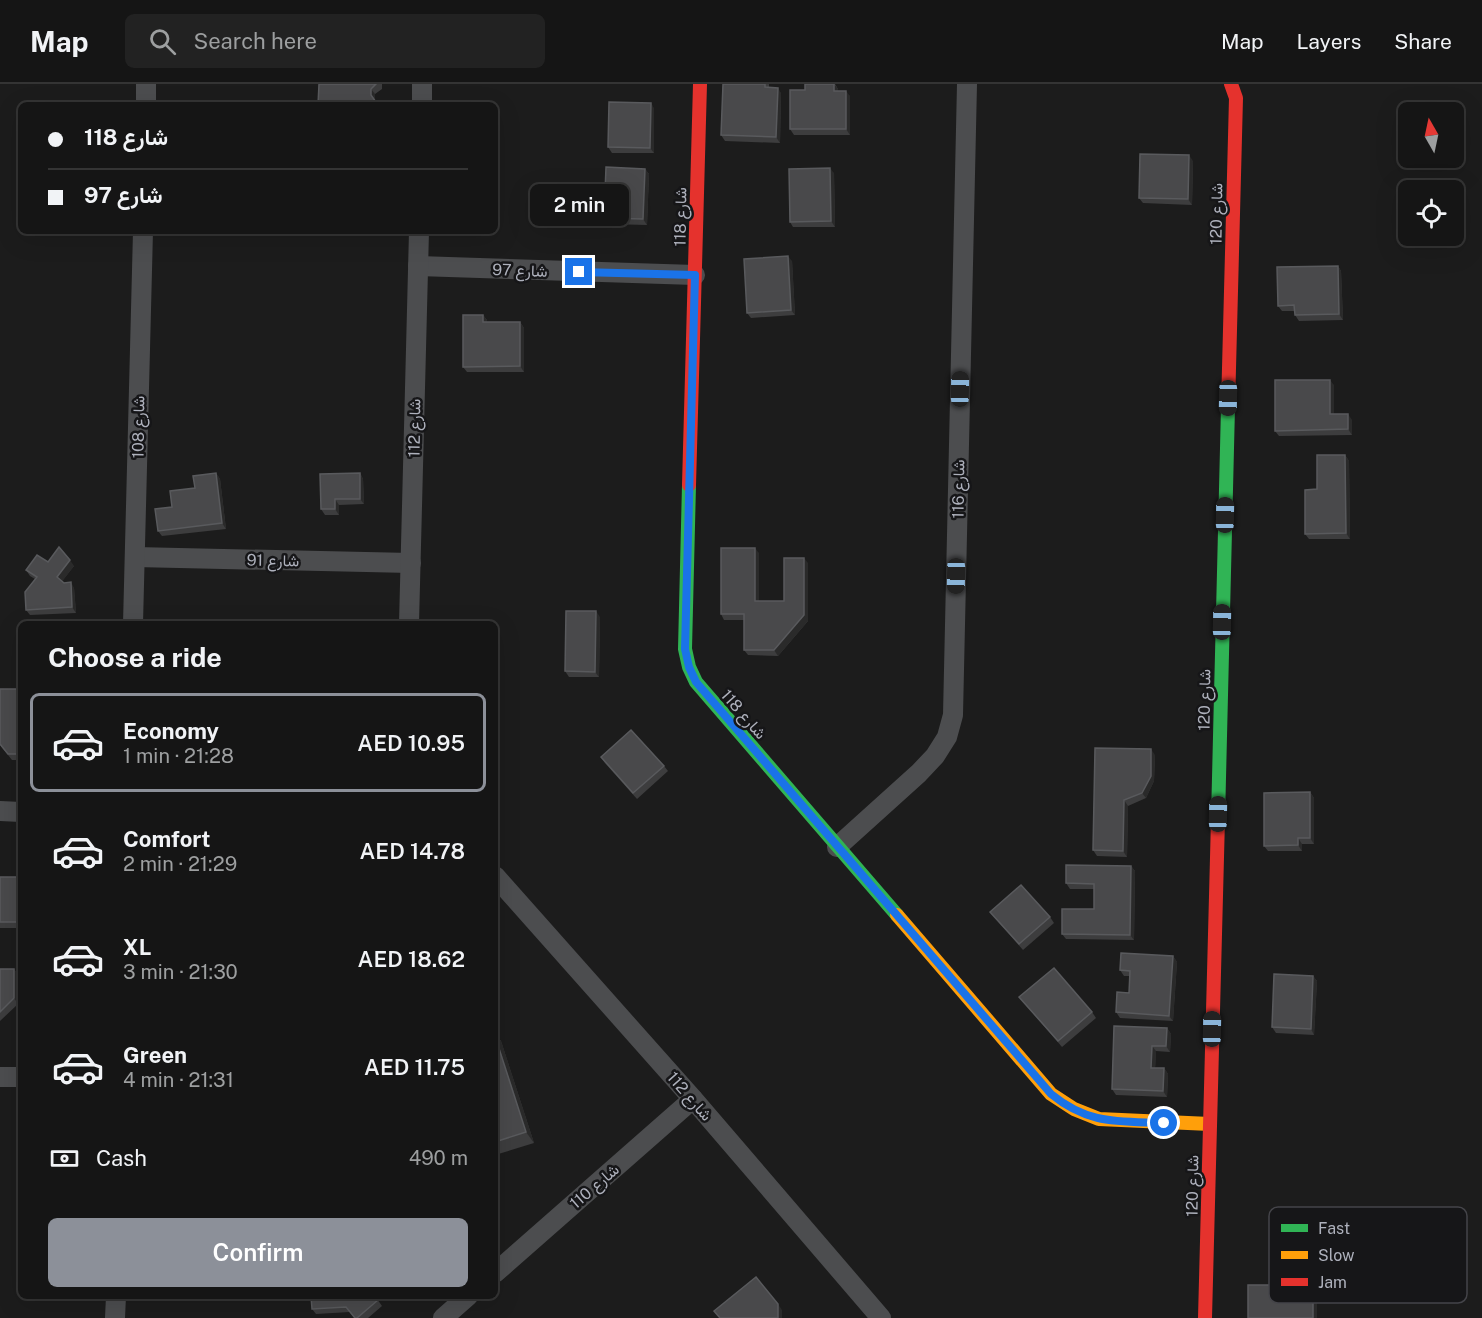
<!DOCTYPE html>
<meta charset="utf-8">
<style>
body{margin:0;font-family:"Public Sans",Vazirmatn,sans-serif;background:#222;color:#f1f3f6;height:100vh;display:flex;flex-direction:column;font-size:22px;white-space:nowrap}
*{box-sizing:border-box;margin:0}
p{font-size:20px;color:#9d9fa0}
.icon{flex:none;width:33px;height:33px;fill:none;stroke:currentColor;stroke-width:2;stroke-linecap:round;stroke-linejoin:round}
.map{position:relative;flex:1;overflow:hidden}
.details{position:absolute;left:18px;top:537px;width:480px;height:678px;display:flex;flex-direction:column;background:#151515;border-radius:9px;box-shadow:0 6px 24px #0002,0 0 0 2px #343434}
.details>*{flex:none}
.hud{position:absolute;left:18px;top:18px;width:480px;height:132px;border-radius:9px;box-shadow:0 6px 24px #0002,0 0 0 2px #343434;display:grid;align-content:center;height:132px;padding:0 30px;background:#151515}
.needle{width:39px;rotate:351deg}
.controls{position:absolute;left:1398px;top:18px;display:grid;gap:12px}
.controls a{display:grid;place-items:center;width:66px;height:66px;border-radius:9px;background:#151515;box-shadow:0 6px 24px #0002,0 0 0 2px #343434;font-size:30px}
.end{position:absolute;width:27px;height:27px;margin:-14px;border:8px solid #1a73e8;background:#fff;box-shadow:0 0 0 3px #fff}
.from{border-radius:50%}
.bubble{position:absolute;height:42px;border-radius:9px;background:#151515;box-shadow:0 6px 24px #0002,0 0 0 2px #343434;font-size:20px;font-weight:600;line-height:42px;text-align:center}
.car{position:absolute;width:18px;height:36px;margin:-18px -9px;border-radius:8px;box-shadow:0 0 4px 2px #0007;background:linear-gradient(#222 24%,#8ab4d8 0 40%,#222 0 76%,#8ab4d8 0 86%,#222 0)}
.hud b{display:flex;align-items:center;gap:21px;height:57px;font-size:22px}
.hud b+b{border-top:2px solid #343434}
.hud i{width:15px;height:15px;background:#f1f3f6}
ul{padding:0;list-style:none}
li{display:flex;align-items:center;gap:18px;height:99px;margin:0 12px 9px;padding:0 18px;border:3px solid transparent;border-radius:9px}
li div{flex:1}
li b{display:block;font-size:22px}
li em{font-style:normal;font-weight:600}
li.on{border-color:#8c9099}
li>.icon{width:54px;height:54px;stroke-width:1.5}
h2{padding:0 30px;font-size:27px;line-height:72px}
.pay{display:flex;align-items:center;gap:15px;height:66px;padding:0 30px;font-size:22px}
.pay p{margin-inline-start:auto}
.cta{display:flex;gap:12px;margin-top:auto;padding:12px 30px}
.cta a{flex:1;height:69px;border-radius:9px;background:#8c9099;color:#fff;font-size:24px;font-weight:600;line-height:69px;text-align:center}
header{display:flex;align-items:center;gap:36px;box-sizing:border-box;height:84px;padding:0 30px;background:#151515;border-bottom:2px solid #343434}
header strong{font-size:28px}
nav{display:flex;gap:33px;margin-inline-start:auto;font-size:21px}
.search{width:420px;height:54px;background:#222;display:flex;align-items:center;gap:15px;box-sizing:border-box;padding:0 21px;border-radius:9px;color:#9d9fa0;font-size:22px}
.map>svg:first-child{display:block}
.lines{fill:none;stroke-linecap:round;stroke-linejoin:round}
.street{stroke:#4c4d4f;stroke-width:20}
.fast{stroke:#30b455;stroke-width:14}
.slow{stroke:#ff9f0a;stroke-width:14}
.jam{stroke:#e5322d;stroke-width:14}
.wall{fill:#3d3d3e}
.shaded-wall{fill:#2a2a2a}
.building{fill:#49494b;stroke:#595a5d;stroke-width:1.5}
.route{stroke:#1a73e8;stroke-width:8}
.labels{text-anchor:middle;stroke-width:5;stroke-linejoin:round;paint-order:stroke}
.street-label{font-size:16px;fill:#aeb1bc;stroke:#161618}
.key{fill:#161618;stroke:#444449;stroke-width:1.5}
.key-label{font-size:16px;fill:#aeb1bc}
</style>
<header>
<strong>Map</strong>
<div class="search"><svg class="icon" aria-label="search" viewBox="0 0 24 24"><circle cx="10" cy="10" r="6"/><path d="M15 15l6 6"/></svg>Search here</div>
<nav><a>Map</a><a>Layers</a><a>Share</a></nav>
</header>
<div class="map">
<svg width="1482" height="1234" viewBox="0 0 1482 1234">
<rect width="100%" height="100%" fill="#1c1c1c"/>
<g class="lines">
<g class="street">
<path d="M146,21V0"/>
<path d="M422,21V0"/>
<path d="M418,182L695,191"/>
<path d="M135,473L411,479"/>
<path d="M133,540L143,147"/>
<path d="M409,540L419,147"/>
<path d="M0,727L21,728"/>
<path d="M837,763L919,689L935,672L947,653L953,631L967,0"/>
<path d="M495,792L693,1015L881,1234"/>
<path d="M0,993H21"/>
<path d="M495,1189L693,1015"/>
<path d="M115,1234L116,1212"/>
<path d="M443,1234L468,1212"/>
</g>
<g class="fast">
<path d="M689,401L685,565L689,583L696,598L897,831"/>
<path d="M1218,735L1228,323"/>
</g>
<path class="slow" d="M897,831L1051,1010L1074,1025L1099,1035L1210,1040"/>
<g class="jam">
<path d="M1228,323L1236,14L1231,0"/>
<path d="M689,401L700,0"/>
<path d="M1205,1234L1218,735"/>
</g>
</g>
<g class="wall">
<path d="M319,0H382V5L375,10V16Z"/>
<path d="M723,0H769V3L781,9L780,59L725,57L721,51Z"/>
<path d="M805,0H835L838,5V7L850,12V51H794L790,45L805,6Z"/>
<path d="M654,24V69H612L608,63Z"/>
<path d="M1193,77L1192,121L1143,119L1139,114Z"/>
<path d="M645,85L649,90L647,141L608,140L604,134Z"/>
<path d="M834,89L835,143H793L790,138Z"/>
<path d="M792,177L795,231L751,234L747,229Z"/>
<path d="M1338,182L1341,187L1343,236L1299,237L1295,231V227H1282L1278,222Z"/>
<path d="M483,231L487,236V238H520L524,244V288H467L463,283Z"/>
<path d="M1334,301V330L1352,336V351L1279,352L1275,347Z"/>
<path d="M1345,371L1349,377L1350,455H1309L1305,450L1317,405Z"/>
<path d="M216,389L220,395L226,445L162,452L158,447L172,423L195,404Z"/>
<path d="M360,389L363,395L364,420L339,421V431H325L321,425Z"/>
<path d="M759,469V517H784L808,479V537L778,572L748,571L744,566V536H724L721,530Z"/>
<path d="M48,478L74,482L62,497L74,504L76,529L30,531L26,526L35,495L30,492L26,486Z"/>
<path d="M600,533L599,593H569L565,587Z"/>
<path d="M19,605L21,608V676H12L0,661Z"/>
<path d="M1095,664L1155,671L1154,697L1146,714L1128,722L1127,773L1097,772L1093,766Z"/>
<path d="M601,673L664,682L668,687L637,715L605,679Z"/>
<path d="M1310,708L1314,714V760H1302V767H1268L1264,762Z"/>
<path d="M1131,782L1135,787L1134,856L1066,855L1062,850L1094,825V805H1070L1066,799Z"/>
<path d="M0,793H19L21,796V844H0Z"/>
<path d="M990,828L1050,833L1054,839L1023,866Z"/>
<path d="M1173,872L1177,878L1173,937L1120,934L1116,928L1129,909L1130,892H1124L1120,886Z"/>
<path d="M0,885H14L18,891V920L0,937Z"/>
<path d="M1313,892L1317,897L1314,951L1276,949L1272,943Z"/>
<path d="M1019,913L1092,928L1096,934L1062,963Z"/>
<path d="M1167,944L1171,950L1170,968L1156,967L1155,984H1164L1168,990L1167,1013L1116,1011L1112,1005Z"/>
<path d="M495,949L501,957L534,1059L495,1071Z"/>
<path d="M375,1212L382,1222L368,1234H354L350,1228L316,1230L312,1225Z"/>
</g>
<g class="shaded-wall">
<path d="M834,0L838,5V12L834,7Z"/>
<path d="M778,4L781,9L780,59L776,53Z"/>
<path d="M371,5L375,10V16L371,11Z"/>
<path d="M846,7L850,12V51L846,45Z"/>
<path d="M651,19L654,24V69L650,64Z"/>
<path d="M1189,71L1193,77L1192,121L1188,115Z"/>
<path d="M830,84L834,89L835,143L831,137Z"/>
<path d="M645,85L649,90L647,141L643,135Z"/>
<path d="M788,172L792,177L795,231L791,226Z"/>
<path d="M1338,182L1341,187L1343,236L1339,230Z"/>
<path d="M483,231L487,236V244L483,238Z"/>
<path d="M520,238L524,244V288L520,282Z"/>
<path d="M1330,296L1334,301V336L1330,330Z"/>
<path d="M1348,330L1352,336V351L1348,345Z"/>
<path d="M1345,371L1349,377L1350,455L1346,449Z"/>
<path d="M216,389L220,395L226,445L222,439Z"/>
<path d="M360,389L363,395L364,420L360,415Z"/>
<path d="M335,415L339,421V431L335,425Z"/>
<path d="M755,464L759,469V523L755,517Z"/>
<path d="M804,474L808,479V537L778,572L774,566Z"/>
<path d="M70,476L74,482L61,499L57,493Z"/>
<path d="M71,498L74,504L76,529L72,523Z"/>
<path d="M596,527L600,533L599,593L595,588Z"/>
<path d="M19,605L21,608V676L17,670Z"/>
<path d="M1151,665L1155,671L1154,697L1146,714L1142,709Z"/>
<path d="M1310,708L1314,714V760L1310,754Z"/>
<path d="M1124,716L1128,722L1127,773L1123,767Z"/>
<path d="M1298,754L1302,760V767L1298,761Z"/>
<path d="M1131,782L1135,787L1134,856L1130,851Z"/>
<path d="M19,793L21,796V843L18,838Z"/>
<path d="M1173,872L1177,878L1173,937L1169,932Z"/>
<path d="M14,885L18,891V920L14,914Z"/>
<path d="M1313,892L1317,897L1314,951L1311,945Z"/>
<path d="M1167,944L1171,950L1170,968L1166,962Z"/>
<path d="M495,949L501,957L534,1059L526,1048L495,952Z"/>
<path d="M1152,962L1156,967L1155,989L1151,984Z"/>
<path d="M1164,984L1168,990L1167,1013L1163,1007Z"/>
<path d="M1313,1201L1317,1207V1234H1313Z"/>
<path d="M778,1220L782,1226V1234H778Z"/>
</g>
<g class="building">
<path d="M319,0H376L371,5V11L378,21H318Z"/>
<path d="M723,0H765V3L778,4L776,53L721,51Z"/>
<path d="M805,0H834V7H846V45H790V6H805Z"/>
<path d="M609,18L651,19L650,64L608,63Z"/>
<path d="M1140,70L1189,71L1188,115L1139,114Z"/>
<path d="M606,83L645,85L643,135L604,134Z"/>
<path d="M830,84L831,137L790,138L789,85Z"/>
<path d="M788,172L791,226L747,229L744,175Z"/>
<path d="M1338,182L1339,230L1295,231L1294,221L1278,222L1277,183Z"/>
<path d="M463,231H483V238H520V282L463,283Z"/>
<path d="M1275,296H1330V330H1348V345L1275,347Z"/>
<path d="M1317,371H1345L1346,449L1305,450V406L1317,405Z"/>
<path d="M216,389L222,439L158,447L155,425L172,423L170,407L195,404L193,392Z"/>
<path d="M360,389V415H335V425H321L320,390Z"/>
<path d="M59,463L70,476L57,493L64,499L71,498L72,523L26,526L25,508L37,493L26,486L37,471L48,478Z"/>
<path d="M721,464H755V517H784V474H804V531L774,566H744V530H721Z"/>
<path d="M566,527H596L595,588L565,587Z"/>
<path d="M0,605H19L17,670H8L0,660Z"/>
<path d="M631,646L664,682L633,709L601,673Z"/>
<path d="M1095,664L1151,665V692L1142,709L1124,716L1123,767L1093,766Z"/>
<path d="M1310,708V754H1298V761L1264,762V709Z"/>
<path d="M1066,781L1131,782L1130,851L1062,850V825H1094V800L1066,799Z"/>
<path d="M0,793H19L18,838H0Z"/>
<path d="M1021,801L1050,833L1019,860L990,828Z"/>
<path d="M1121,869L1173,872L1169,932L1116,928L1117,908L1129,909L1130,887L1120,886Z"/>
<path d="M1054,884L1092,928L1058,957L1019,913Z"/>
<path d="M0,885H14V914L0,928Z"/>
<path d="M1274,890L1313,892L1311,945L1272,943Z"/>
<path d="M1114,942L1167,944L1166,962H1152L1151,984H1164L1163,1007L1112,1005Z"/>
<path d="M495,952L526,1048L495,1058Z"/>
<path d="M756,1193L778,1220V1234H720L714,1227Z"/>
<rect x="1248" y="1201" width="65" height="33"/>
<path d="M311,1212H375L378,1216L357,1234H355L346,1223L312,1225Z"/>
</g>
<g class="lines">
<path class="route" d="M579,188L695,191L685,565L689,583L696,598L1051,1010C1089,1041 1118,1037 1164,1039"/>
</g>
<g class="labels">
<g class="street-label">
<text transform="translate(1216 130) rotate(-89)" y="6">شارع 120</text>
<text transform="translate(680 133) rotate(-89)" y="6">شارع 118</text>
<text transform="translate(520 186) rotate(2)" y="6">شارع 97</text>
<text transform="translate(138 343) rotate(-89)" y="6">شارع 108</text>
<text transform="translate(414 344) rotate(-89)" y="6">شارع 112</text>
<text transform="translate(958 405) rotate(-89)" y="6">شارع 116</text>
<text transform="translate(273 476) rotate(1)" y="6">شارع 91</text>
<text transform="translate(1204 616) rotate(-89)" y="6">شارع 120</text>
<text transform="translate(744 630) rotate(49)" y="6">شارع 118</text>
<text transform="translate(690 1012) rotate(49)" y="6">شارع 112</text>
<text transform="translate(594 1102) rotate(-41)" y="6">شارع 110</text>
<text transform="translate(1192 1102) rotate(-89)" y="6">شارع 120</text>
</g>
</g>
<rect x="1269" y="1123" width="198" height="96" rx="9" class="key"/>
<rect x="1281" y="1140" width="27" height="8" fill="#30b455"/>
<rect x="1281" y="1167" width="27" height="8" fill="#ff9f0a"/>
<rect x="1281" y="1194" width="27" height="8" fill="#e5322d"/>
<g class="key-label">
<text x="1318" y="1150">Fast</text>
<text x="1318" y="1177">Slow</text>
<text x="1318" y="1204">Jam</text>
</g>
</svg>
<div class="controls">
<a><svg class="needle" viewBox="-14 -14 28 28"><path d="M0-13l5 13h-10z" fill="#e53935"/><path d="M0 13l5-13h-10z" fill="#9d9fa0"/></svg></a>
<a><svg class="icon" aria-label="locate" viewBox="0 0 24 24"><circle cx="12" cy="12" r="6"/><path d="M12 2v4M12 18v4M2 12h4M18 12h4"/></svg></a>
</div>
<i class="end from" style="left:1164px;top:1039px"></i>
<i class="end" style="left:579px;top:188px"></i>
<div class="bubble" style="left:530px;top:100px;width:99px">2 min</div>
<i class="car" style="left:960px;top:305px;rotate:1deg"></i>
<i class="car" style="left:1228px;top:314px;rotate:181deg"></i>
<i class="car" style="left:1225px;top:431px;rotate:1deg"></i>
<i class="car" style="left:956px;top:492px;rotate:181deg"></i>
<i class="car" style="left:1222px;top:538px;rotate:1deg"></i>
<i class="car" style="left:1218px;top:730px;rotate:1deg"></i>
<i class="car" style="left:1212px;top:945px;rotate:1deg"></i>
<div class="hud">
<b><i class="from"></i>شارع 118</b>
<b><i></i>شارع 97</b>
</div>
<section class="details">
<h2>Choose a ride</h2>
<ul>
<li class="on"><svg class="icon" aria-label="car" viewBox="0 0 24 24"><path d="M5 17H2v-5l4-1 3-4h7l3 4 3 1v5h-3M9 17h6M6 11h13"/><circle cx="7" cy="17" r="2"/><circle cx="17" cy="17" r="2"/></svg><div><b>Economy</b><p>1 min · 21:28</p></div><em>AED 10.95</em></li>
<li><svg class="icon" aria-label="car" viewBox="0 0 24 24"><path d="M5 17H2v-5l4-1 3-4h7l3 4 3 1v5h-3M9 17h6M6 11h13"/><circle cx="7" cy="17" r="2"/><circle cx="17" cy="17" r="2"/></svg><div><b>Comfort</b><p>2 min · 21:29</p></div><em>AED 14.78</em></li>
<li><svg class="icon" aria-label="car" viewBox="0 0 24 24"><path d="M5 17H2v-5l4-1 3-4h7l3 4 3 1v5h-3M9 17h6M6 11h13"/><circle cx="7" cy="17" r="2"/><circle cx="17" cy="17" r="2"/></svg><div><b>XL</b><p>3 min · 21:30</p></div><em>AED 18.62</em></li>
<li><svg class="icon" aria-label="car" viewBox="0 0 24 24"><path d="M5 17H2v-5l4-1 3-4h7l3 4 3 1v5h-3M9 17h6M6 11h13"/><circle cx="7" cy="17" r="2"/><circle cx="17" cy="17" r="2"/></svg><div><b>Green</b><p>4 min · 21:31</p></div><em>AED 11.75</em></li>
</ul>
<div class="pay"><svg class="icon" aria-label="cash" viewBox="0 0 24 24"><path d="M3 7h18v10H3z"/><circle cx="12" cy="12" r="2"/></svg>Cash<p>490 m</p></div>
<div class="cta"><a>Confirm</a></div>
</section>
</div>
